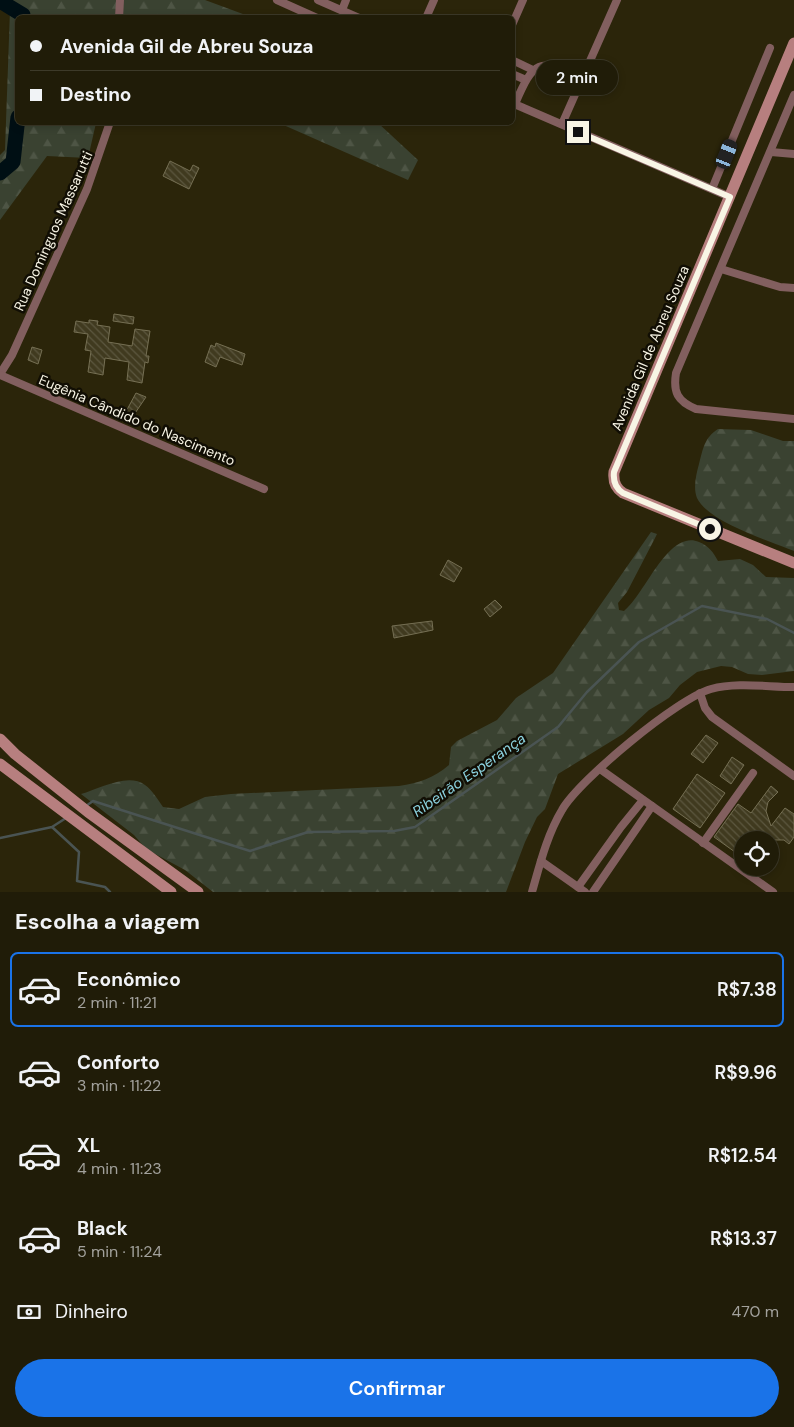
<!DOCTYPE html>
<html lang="pt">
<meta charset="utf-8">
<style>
body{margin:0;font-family:"DM Sans",sans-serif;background:#282512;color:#f1f3f6;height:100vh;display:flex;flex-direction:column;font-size:19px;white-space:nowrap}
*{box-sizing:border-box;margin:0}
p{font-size:16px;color:#a2a19c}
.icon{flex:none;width:28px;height:28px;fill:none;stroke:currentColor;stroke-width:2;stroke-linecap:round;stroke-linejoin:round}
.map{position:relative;height:892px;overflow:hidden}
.side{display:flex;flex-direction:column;background:#201c08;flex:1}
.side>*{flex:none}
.top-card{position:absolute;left:15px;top:15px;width:500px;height:110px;border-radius:8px;box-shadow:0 2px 8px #0003,0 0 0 1px #3d3a29;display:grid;align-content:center;height:110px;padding:0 15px;background:#201c08}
.fabs{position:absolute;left:734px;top:831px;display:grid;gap:10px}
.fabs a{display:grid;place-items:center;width:45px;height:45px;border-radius:50%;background:#201c08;box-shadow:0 2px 8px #0003,0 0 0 1px #3d3a29;font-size:25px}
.end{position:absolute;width:22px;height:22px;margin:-11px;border:6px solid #f8f5e5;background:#111;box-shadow:0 0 0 2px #111}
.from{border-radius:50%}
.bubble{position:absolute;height:35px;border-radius:18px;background:#201c08;box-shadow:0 2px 8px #0003,0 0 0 1px #3d3a29;font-size:16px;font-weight:600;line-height:35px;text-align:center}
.car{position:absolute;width:15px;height:30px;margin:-15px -8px;border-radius:6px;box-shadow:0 0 4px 1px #0007;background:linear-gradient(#222 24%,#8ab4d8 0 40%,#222 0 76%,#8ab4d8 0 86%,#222 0)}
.top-card b{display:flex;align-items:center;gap:18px;height:48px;font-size:19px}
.top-card b+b{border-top:1px solid #3d3a29}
.top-card i{width:12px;height:12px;background:#f1f3f6}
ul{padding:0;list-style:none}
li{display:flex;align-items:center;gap:15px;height:75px;margin:0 10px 8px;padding:0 5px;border:2px solid transparent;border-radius:8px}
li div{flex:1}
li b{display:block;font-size:19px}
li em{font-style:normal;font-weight:600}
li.current{border-color:#1a73e8}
li>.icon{width:45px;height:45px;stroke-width:1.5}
h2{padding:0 15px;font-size:22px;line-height:60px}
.pay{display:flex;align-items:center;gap:12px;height:55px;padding:0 15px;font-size:19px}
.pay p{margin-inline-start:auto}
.primary-button{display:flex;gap:10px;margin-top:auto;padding:10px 15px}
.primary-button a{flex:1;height:58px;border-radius:30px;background:#1a73e8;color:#fff;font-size:20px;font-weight:600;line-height:58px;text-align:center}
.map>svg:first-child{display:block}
.forest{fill:url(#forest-firs)}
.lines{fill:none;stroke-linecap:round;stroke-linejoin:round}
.stream{stroke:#4a5453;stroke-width:2.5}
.river{stroke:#000f14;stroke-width:15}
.building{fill:url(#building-back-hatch);stroke:#756f53}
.street{stroke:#825f5f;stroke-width:8}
.secondary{stroke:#b77f7f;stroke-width:11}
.route{stroke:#f8f5e5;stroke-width:6}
.labels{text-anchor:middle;stroke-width:5;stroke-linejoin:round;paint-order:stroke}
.street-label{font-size:14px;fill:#f8f5e5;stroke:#110e04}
.water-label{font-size:15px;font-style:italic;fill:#8bd1de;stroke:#110e04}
</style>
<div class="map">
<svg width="794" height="892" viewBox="0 0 794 892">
<defs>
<pattern id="forest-firs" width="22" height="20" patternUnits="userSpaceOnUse" patternTransform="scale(1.25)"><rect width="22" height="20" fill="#3a4231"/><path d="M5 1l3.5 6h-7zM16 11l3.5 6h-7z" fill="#4e5545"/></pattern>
<pattern id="building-back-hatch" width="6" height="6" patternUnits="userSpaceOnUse" patternTransform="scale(1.25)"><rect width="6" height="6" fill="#403a1f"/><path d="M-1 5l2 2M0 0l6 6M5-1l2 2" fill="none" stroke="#5c573f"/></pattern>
</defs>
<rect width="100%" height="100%" fill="#2b250a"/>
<g class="forest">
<path d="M0,0H205L251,17L18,18V122L96,123L88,158L47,156L0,220V155L5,150L10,10L0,9Z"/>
<path d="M279,123H378L418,160L408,180Z"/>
<path d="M718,429L751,430L783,441H794V551C770,541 708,522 697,498C693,488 696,475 699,464C703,449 704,438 718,429Z"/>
<path d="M651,532L657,534L654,540L627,592L618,603L619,610L624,611C645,595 668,529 699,542C709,546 713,552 718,561L740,559L753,565L766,577L794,578V671L762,675L748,674L732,667L721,666L697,672L680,685L669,698L649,710L623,734L558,774L545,809L537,817L525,842L506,892H213L185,870L146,849L134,835L81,794C99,789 128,772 145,785C152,790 158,800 163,807L179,809L205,797L231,794L399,786C419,783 434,778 449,765L451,747L457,741L497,720L516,698L553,673Z"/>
</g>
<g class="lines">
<g class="stream">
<path d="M86,806L93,801L250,851L308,832L394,831L415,827L558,727L587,692L639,642L702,606L767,619L794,633"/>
<path d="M52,827L79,852L77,881L105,887L110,892"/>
<path d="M0,838L52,827L66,818"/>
</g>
<g class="river">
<path d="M0,1L23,15V18"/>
<path d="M0,173L13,162L18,117"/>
</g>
</g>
<g class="building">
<path d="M170,161L190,171L193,165L199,168L189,189L163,176Z"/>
<path d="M114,314L134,317L133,324L113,321Z"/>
<path d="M89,320L98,321L97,325L110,327L108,342L132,346L135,329L150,331L146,356H149L148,363L145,362L142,383L127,380L129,362L105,358L103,375L88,372L91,351L85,350L88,334L74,332L76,321L89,323Z"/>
<path d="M216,343L245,354L242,365L220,357L216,367L205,362L211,345L215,347Z"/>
<path d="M32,347L42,350L38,364L28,360Z"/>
<path d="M136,393L146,397L129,422L122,419Z"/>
<path d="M448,560L462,568L454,582L440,575Z"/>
<path d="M495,600L502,607L490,617L484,609Z"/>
<path d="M432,621L433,630L394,638L392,626Z"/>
<path d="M706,735L718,743L703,763L691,754Z"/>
<path d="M732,757L744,765L731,784L720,776Z"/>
<path d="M697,774L725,793L700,828L673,809Z"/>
<path d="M771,786L778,792L768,802L766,811L771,826L785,808L794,814V837L789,844L784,840H742V857L714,837L738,804L751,813Z"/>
</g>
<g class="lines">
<g class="street">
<path d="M277,0L317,18"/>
<path d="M318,0L359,18"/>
<path d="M342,10L346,0"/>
<path d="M119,18L120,0"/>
<path d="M426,18L434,0"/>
<path d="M512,25L523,0"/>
<path d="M512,60L533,70"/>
<path d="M512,74L526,80"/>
<path d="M794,95L676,373C673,392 677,401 696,409L794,419"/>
<path d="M512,103L730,197"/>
<path d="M515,104C533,62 539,55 581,80"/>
<path d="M562,124L617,0"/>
<path d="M771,152L794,154"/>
<path d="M712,189L770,48"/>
<path d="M721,269L780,287L794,288"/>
<path d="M0,374L12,355L87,189L110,122"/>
<path d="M0,375L264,489"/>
<path d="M700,693L705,708L712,717L794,776"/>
<path d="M600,769L773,892"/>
<path d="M703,843L753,773"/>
<path d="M541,861L585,892"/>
<path d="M578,887L621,827L643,800"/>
<path d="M532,892C540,864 547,835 562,810C579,780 678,698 711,689C737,682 767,687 794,687"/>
<path d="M593,892L652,806"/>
</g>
<g class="secondary">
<path d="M794,43L614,472C613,481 615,488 623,493L794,563"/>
<path d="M0,739L15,754L88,812L198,892"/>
<path d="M0,764L171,892"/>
</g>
</g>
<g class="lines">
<path class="route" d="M578,132L730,197L614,472C613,481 615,488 623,493L710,529"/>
</g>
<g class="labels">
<g class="street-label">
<text transform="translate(53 231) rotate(-66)" y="5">Rua Dominguos Massarutti</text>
<text transform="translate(650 348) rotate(-67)" y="5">Avenida Gil de Abreu Souza</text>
<text transform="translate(137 420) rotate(23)" y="5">Eugênia Cândido do Nascimento</text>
</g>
<g class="water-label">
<text transform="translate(469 775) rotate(-35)" y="5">Ribeirão Esperança</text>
</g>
</g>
</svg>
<div class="fabs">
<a><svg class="icon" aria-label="locate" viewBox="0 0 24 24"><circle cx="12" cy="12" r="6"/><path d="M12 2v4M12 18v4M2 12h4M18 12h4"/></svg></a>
</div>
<i class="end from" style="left:710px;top:529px"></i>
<i class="end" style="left:578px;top:132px"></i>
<div class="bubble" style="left:536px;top:60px;width:82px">2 min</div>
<i class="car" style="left:727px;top:154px;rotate:22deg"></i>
<div class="top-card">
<b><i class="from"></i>Avenida Gil de Abreu Souza</b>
<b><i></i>Destino</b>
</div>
</div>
<section class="side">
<h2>Escolha a viagem</h2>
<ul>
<li class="current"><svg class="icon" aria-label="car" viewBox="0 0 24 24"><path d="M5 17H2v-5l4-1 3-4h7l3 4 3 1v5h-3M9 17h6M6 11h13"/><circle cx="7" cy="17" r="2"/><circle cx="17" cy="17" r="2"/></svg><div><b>Econômico</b><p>2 min · 11:21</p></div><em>R$7.38</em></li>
<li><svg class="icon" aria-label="car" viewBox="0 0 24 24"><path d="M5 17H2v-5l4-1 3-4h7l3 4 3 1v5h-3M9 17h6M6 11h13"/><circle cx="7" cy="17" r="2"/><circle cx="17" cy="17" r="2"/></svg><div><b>Conforto</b><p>3 min · 11:22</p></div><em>R$9.96</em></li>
<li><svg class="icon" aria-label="car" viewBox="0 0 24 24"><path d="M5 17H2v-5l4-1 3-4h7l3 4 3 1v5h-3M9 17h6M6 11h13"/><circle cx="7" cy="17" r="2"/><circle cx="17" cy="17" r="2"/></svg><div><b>XL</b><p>4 min · 11:23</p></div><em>R$12.54</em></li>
<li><svg class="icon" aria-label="car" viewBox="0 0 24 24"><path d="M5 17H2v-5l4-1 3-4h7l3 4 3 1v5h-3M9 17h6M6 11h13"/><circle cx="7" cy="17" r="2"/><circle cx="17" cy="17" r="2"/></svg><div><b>Black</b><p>5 min · 11:24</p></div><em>R$13.37</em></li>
</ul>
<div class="pay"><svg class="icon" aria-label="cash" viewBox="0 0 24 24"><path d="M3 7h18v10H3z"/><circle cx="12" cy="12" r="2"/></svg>Dinheiro<p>470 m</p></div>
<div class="primary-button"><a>Confirmar</a></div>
</section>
